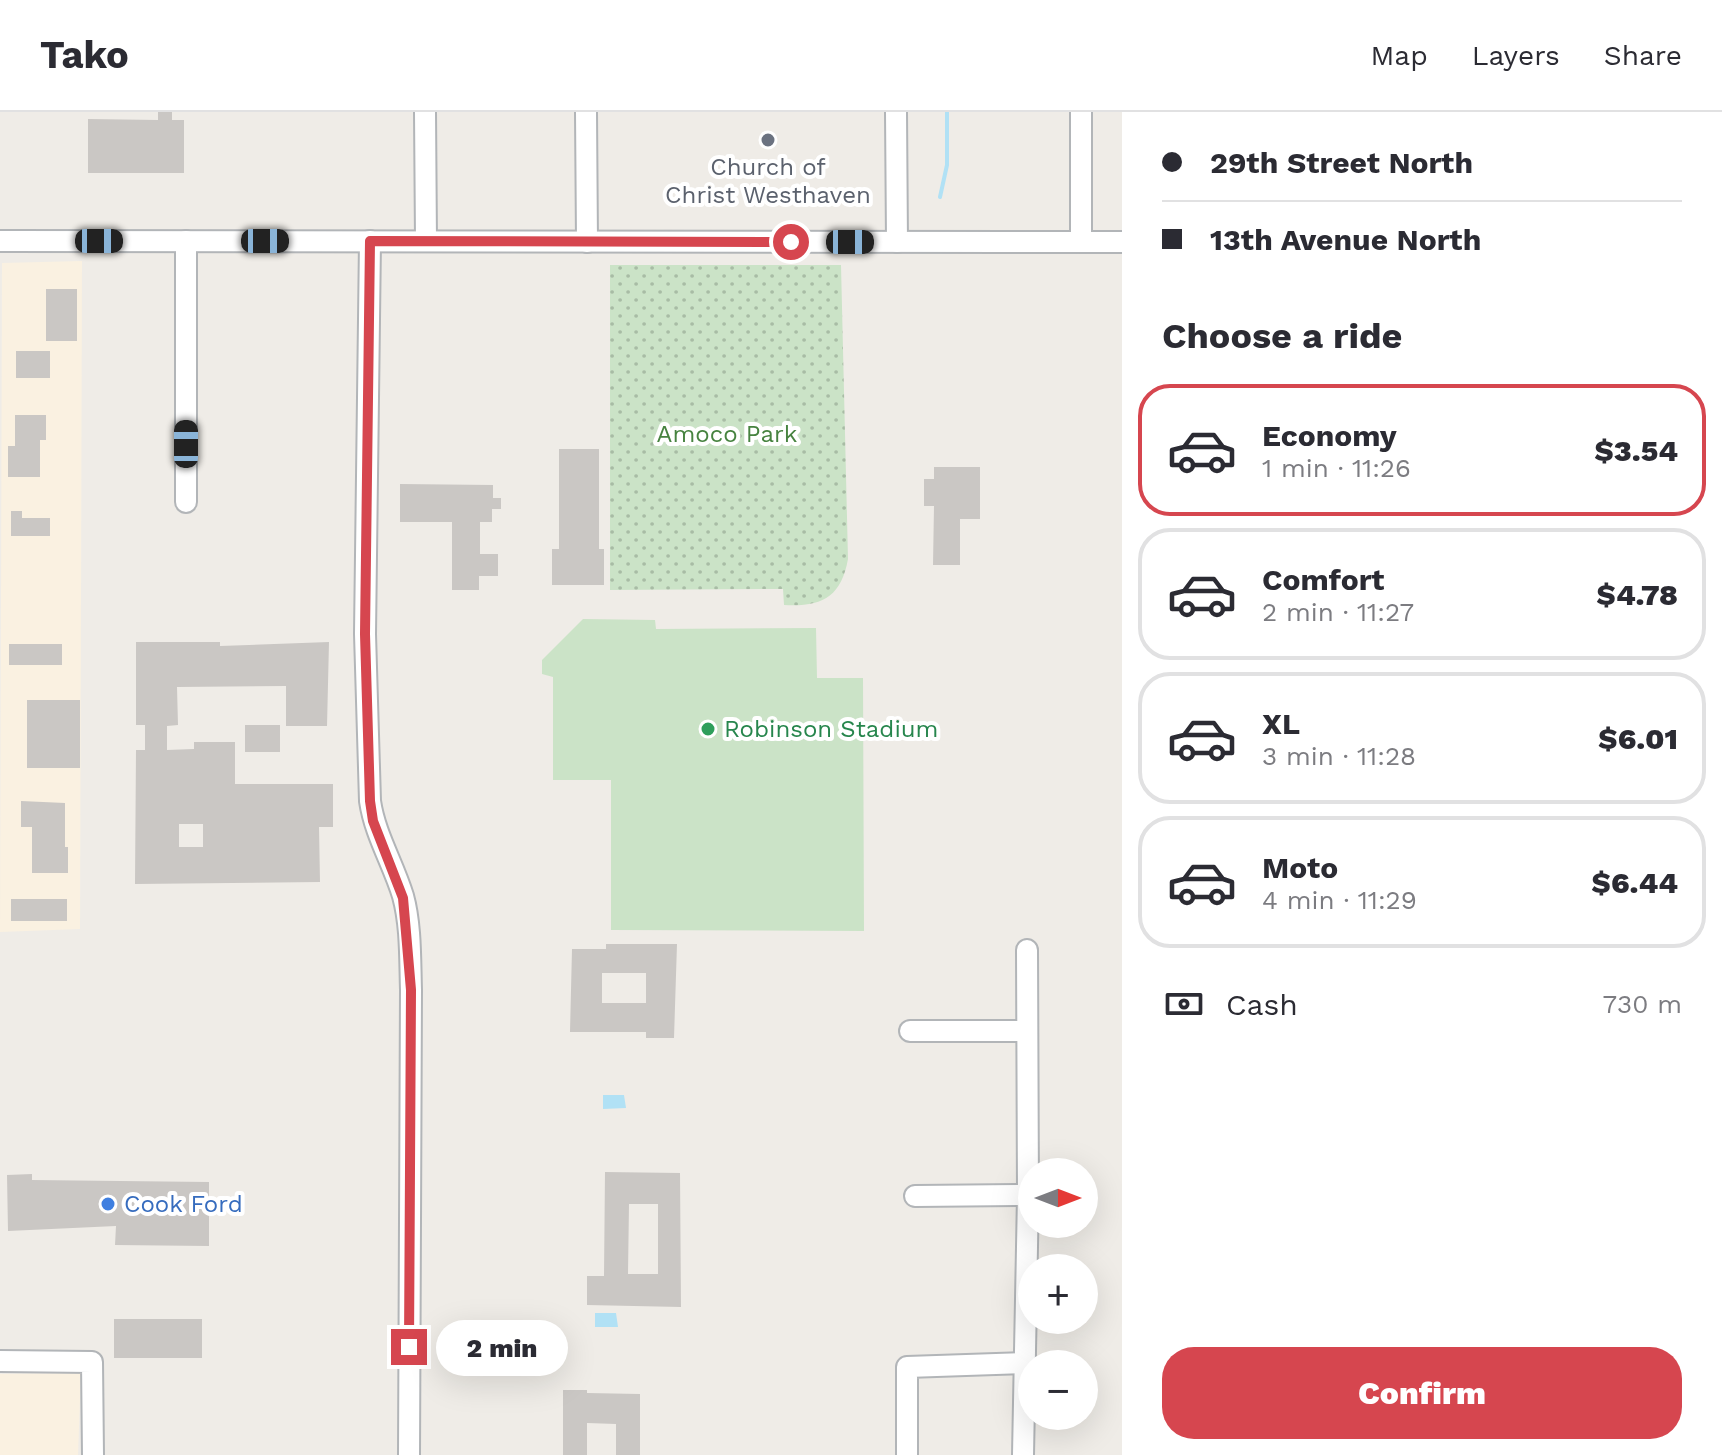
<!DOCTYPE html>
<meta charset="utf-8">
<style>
body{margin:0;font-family:"Work Sans",sans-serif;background:#f7f7f7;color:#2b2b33;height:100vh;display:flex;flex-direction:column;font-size:30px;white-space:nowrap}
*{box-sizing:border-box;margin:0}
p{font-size:26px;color:#7c7c81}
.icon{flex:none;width:44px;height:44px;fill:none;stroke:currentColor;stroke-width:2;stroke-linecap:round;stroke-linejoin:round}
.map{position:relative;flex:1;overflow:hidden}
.panel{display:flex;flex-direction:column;background:#fff;width:600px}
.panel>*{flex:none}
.guide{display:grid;align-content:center;height:176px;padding:0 40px;background:#fff}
.needle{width:52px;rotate:90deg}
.controls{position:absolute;left:1018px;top:1046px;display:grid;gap:16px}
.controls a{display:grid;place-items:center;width:80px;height:80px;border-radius:50%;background:#fff;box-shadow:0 8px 32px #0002;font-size:40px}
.end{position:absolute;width:36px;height:36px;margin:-18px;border:10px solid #d6464f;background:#fff;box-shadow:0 0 0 4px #fff}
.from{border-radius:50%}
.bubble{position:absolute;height:56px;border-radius:28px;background:#fff;box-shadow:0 8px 32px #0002;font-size:26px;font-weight:800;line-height:56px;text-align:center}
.car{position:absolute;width:24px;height:48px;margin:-24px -12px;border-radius:10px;box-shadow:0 0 6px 2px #0007;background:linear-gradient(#222 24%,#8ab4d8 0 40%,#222 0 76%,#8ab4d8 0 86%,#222 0)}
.guide b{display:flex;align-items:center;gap:28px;height:76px;font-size:30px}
.guide b+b{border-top:2px solid #e1e1e2}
.guide i{width:20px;height:20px;background:#2b2b33}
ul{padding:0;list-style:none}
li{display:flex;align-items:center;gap:24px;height:132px;margin:0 16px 12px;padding:0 24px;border:4px solid #e1e1e2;border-radius:32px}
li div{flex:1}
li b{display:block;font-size:30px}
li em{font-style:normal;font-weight:800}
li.active{border-color:#d6464f}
li>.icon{width:72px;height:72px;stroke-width:1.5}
h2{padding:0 40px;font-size:36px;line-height:96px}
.pay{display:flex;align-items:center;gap:20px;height:88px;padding:0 40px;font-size:30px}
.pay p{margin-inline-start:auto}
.action{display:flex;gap:16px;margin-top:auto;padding:16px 40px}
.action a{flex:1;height:92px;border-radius:32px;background:#d6464f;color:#fff;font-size:32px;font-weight:800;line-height:92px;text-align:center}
header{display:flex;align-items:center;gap:48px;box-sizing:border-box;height:112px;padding:0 40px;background:#fff;border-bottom:2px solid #e1e1e2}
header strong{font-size:38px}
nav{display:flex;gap:44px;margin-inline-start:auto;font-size:28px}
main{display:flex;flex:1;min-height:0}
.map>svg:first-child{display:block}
.commercial{fill:#faf1e1}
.grass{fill:url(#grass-dots)}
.pitch{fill:#cbe3c7}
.water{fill:url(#water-ripples)}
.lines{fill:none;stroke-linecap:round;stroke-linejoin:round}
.stream{stroke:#b1e1f5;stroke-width:4}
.building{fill:#cac7c4;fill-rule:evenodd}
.minor-casing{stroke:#b2b5b8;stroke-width:24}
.minor{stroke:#fff;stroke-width:20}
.route{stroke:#d6464f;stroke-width:10}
.worship-dot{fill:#6b7280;stroke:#fff;stroke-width:3}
.leisure-dot{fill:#2e9e5b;stroke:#fff;stroke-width:3}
.shop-dot{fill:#3f7fe0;stroke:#fff;stroke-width:3}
.labels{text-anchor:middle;stroke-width:8;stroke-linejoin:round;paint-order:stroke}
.worship-label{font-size:24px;fill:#5b616d;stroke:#fff}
.park-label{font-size:24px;fill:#478340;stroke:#fff}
.leisure-label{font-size:24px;fill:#27864d;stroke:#fff;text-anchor:start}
.shop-label{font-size:24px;fill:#366cbe;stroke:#fff;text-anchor:start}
</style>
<header>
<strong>Tako</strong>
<nav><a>Map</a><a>Layers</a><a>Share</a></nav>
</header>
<main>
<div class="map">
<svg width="1122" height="1343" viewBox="0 0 1122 1343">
<defs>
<pattern id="grass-dots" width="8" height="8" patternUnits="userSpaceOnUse" patternTransform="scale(2)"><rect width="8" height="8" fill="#cbe3c7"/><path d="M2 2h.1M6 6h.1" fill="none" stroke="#a8bca5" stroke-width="1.8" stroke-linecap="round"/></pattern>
<pattern id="water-ripples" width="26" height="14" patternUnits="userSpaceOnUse" patternTransform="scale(2)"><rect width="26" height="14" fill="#b1e1f5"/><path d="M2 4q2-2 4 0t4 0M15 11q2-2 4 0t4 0" fill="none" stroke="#93baca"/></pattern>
</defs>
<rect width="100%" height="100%" fill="#efece7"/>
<g class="commercial">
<path d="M82,149L80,817L0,820L2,151Z"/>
<path d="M81,1261L78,1343H0V1262Z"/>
</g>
<path class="grass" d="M610,153H841L848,447C841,486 821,495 784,493L783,477L610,478Z"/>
<path class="pitch" d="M583,507L655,508L656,517L816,516L817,566H863L864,819L611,818V668H553V565L542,562V548Z"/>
<g class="water">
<path d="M603,983H624L626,996L603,997Z"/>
<path d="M595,1201H616L618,1215H595Z"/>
</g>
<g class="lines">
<path class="stream" d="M940,85L947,53V0"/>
</g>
<g class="building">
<path d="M158,0H172V8H184V61H88V7L158,8Z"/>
<rect x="46" y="177" width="31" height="52"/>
<rect x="16" y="239" width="34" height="27"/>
<path d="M15,303H46V328H40V365H8V334H15Z"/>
<path d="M559,337H599V437H604V473H552V437H559Z"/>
<path d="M934,355H980V407H960V453H933L934,394H924V367H934Z"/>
<path d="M400,372L493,373V386H501V397H492V410H480V442H498V464H479V478H452V410H400Z"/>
<path d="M11,399H22V406H50V424H11Z"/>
<path d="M136,530H220V534L329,530L327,614H286V574L177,575L178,613L167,614V638L194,637V630H235V672H333V715H319L320,770L135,772L136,638H145V613H136ZM179,712H203V735H179Z"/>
<rect x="9" y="532" width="53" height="21"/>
<rect x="27" y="588" width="53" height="68"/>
<rect x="245" y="613" width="35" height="27"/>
<path d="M21,689L65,691V735H68V761H32V715H21Z"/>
<rect x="11" y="787" width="56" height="22"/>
<path d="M606,832H677L674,926H646V920H570L572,837H606ZM602,861H646V891H602Z"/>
<path d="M605,1060L680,1061L681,1195L587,1193V1164H604ZM629,1092H658V1162H628Z"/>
<path d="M32,1062V1068L209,1070V1134L115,1133L116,1114L8,1119L7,1063Z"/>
<rect x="114" y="1207" width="88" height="39"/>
<path d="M563,1278H587V1281L640,1282V1343H616V1312L587,1311V1343H563Z"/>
</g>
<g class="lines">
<g class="minor-casing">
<g id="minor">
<path d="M425,0L426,129"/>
<path d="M586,0L587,130"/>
<path d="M896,0L897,130"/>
<path d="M0,129L1122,130"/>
<path d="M370,129L365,522L370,689C375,723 393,751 403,784C411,813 410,847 411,878L409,1343"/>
<path d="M1081,130V0"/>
<path d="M186,390V129"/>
<path d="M910,919H1026"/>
<path d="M915,1084L1028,1083"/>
<path d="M0,1249L92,1250L93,1343"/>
<path d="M907,1343V1255L1025,1251"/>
<path d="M1023,1343L1028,1083L1027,838"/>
</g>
</g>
<use href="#minor" class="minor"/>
</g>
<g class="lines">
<path class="route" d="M409,1235L411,878L403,786L373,709L370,689L365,522L370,129L791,130"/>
</g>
<circle class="worship-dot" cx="768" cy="28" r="8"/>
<circle class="leisure-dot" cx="708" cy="617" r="8"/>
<circle class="shop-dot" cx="108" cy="1092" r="8"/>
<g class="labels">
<g class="worship-label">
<text x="768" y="63">Church of<tspan x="768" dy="28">Christ Westhaven</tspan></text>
</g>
<g class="park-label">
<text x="727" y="330">Amoco Park</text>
</g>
<g class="leisure-label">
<text x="724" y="625">Robinson Stadium</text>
</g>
<g class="shop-label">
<text x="124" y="1100">Cook Ford</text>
</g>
</g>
</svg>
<div class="controls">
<a><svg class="needle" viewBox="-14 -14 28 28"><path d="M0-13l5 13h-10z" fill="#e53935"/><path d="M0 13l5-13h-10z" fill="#7c7c81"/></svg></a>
<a>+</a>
<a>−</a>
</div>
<i class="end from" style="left:791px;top:130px"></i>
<i class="end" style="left:409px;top:1235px"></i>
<div class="bubble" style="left:436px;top:1208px;width:132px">2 min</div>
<i class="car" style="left:99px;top:129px;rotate:90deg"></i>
<i class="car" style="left:265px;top:129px;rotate:90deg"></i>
<i class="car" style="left:850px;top:130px;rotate:90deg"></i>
<i class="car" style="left:186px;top:332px;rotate:0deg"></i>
</div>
<section class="panel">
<div class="guide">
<b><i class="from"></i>29th Street North</b>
<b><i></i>13th Avenue North</b>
</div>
<h2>Choose a ride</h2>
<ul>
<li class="active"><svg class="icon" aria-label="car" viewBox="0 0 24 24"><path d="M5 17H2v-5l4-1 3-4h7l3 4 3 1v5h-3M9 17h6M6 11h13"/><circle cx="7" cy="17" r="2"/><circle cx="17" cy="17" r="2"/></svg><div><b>Economy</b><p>1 min · 11:26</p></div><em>$3.54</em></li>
<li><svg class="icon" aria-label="car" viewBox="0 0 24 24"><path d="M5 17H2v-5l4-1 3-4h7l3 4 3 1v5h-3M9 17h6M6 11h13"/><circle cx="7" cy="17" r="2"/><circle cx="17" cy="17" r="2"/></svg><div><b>Comfort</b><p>2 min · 11:27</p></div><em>$4.78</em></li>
<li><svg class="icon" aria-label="car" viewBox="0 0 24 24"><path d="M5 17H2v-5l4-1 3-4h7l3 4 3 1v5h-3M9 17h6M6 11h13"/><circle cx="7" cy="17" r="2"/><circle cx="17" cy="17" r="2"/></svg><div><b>XL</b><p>3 min · 11:28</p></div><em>$6.01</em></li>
<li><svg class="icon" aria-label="car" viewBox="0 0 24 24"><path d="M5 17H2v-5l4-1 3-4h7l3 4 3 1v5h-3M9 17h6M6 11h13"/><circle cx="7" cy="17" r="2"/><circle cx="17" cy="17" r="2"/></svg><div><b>Moto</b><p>4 min · 11:29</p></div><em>$6.44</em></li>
</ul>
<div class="pay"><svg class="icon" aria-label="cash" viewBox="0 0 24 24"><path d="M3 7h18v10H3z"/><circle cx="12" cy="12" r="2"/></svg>Cash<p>730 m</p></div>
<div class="action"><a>Confirm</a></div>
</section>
</main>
